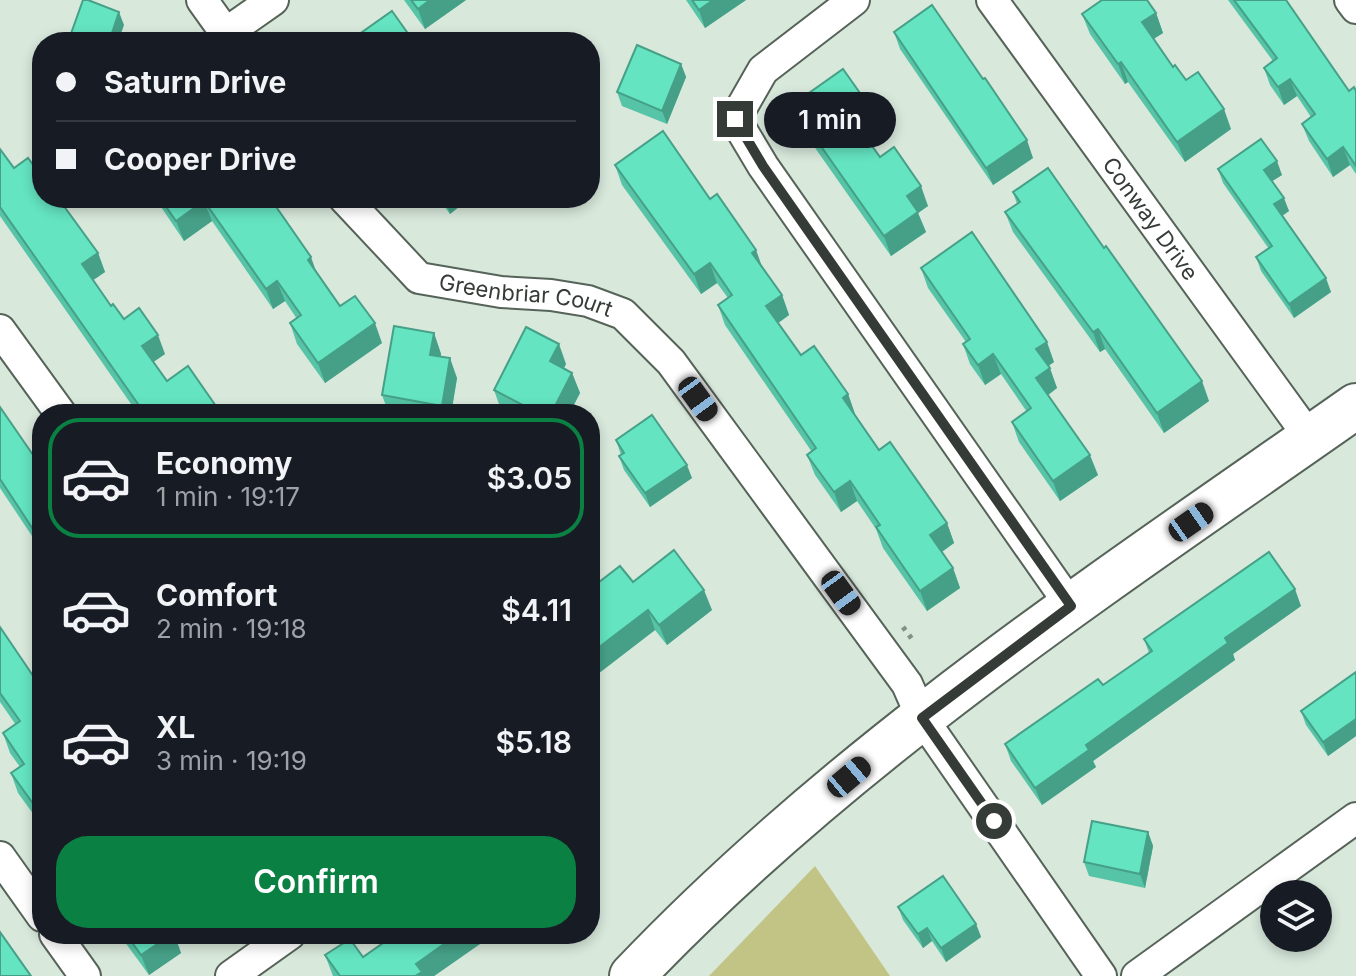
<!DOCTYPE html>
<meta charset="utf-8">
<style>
body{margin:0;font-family:Inter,sans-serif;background:#20242c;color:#f1f3f6;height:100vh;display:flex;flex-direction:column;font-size:30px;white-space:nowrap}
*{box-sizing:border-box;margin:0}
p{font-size:26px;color:#9ea1a6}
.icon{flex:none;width:44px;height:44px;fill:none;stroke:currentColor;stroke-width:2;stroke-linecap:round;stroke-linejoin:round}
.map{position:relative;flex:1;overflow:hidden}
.side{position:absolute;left:32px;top:404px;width:568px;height:540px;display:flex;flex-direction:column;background:#171b24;border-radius:32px;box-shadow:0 4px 12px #0003}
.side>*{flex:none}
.hud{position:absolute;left:32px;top:32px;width:568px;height:176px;border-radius:32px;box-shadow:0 4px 12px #0003;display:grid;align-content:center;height:176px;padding:0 24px;background:#171b24}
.fabs{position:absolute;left:1260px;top:880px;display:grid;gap:16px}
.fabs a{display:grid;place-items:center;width:72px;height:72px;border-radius:50%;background:#171b24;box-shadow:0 4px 12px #0003;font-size:40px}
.end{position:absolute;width:36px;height:36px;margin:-18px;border:10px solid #353b36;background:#fff;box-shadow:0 0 0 4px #fff}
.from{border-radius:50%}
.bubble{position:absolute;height:56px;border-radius:28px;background:#171b24;box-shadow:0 4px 12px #0003;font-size:26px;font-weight:600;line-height:56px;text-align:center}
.car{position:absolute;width:24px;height:48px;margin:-24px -12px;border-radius:10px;box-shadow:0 0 6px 2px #0007;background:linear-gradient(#222 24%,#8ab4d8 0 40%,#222 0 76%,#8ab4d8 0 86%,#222 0)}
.hud b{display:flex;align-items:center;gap:28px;height:76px;font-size:30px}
.hud b+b{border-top:2px solid #363941}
.hud i{width:20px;height:20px;background:#f1f3f6}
ul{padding:14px 0 0;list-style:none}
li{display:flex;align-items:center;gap:24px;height:120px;margin:0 16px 12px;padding:0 8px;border:4px solid transparent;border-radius:32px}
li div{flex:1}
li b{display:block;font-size:30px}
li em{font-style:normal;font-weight:600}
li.selected{border-color:#0b8043}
li>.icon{width:72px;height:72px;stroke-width:1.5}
.cta{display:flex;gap:16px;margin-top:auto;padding:16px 24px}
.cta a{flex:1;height:92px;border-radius:32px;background:#0b8043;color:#fff;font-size:32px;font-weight:600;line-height:92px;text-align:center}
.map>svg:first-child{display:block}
.green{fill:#c2c485}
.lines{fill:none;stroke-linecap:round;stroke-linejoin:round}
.street-casing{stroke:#566359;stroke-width:34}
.secondary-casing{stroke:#566359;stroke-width:48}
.path{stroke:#848f86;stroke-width:5;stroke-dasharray:4 6;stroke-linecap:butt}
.street{stroke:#fff;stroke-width:30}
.secondary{stroke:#fff;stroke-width:44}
.wall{fill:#56c4a6}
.shaded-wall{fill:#46a087}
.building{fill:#64e4c1;stroke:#46a087;stroke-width:2}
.route{stroke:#353b36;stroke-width:10}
.labels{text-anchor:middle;stroke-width:6;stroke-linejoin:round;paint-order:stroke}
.street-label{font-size:22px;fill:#353b36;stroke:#d8e8db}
</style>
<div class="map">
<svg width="1356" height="976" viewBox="0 0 1356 976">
<rect width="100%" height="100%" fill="#d8e8db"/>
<path class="green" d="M815,866L890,976H709Z"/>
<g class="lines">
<g class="street-casing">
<g id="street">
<path d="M202,0L232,42"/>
<path d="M854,0L763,70L735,119L763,166L1071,606"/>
<path id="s1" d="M992,0L1310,438"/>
<path d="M1350,0L1356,8"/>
<path d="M226,33L273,0"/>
<path id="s2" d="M344,198L419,278L501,292L551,295L588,301L623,314L671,362L907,684L922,718L1101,976"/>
<path d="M0,330L61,414"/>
<path d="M0,857L42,916"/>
<path d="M55,934L85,976"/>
<path d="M231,976L290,934"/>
<path d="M1137,976L1356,818"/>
</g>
</g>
<g class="secondary-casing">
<path id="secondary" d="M632,976C844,753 1105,582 1356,406"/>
</g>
<path class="path" d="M903,627L912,639"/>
<use href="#street" class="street"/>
<use href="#secondary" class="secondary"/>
</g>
<g class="wall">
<path d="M404,0H466L425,29Z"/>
<path d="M686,0H746L705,28Z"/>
<path d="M1228,0H1286L1349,91H1356V174L1350,165L1333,177L1309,141L1302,124L1311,117L1297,96L1284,105L1270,85L1264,68L1273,61Z"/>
<path d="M1156,13L1163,33L1153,39L1173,67L1231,129L1185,162L1128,82L1125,84L1090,34L1082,14Z"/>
<path d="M894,32L1033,158L993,185L900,49Z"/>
<path d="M681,64L686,77L667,124L622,106L617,92Z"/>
<path d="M867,103L874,123L862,132L880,157L928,206L918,213L926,232L891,256L799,125L792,105Z"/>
<path d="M0,149L14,168L98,253L105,272L93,280L111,306L124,319L165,354L153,362L167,381L218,409L220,414H138L0,216Z"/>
<path d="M615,165L710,199L756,250L762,267L782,295L789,315L778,323L801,355L848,394L855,414L879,450L947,523L954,543L942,552L953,568L960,588L927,611L883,548L876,529L857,501L841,512L815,475L807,455L812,452L725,325L718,305L728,298L717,283L701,294L622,185Z"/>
<path d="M1218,169L1282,175L1272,181L1289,211L1282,216L1331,292L1294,318L1261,271L1256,257L1269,249L1223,183Z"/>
<path d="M1013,192L1209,401L1164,433L1105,349L1100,352L1013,232L1005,212L1017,204Z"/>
<path d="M155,198H270L317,273L340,306L382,343L325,383L297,344L290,323L297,319L285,301L273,309L212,221L184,241Z"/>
<path d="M438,198H470L450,214Z"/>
<path d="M921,268L1054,362L1048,366L1057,388L1048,395L1098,475L1060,501L1019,442L1012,422L1027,412L1001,374L985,385L970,364L963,344L966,342L928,288Z"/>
<path d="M434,333L441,354V357L457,378L451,414H389L382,395Z"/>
<path d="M566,364L564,368L572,373L580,393L569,414H510L501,410L494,390Z"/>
<path d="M0,407L42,468V551L0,488Z"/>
<path d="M616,440L692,478L650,507L624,470L619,456L621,455Z"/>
<path d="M633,582L712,610L667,645L655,630L590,680V589Z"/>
<path d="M1301,606L1233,654L1235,660L1093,761L1096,767L1042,805L1011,761L1005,744L1103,685L1149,653L1144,639Z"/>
<path d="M0,627L42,689V826L18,793L11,773L20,767L10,753L3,733L16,725L0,702Z"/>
<path d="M1356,672V736L1328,756L1306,725L1301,711Z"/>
<path d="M1148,832L1153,846L1145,888L1089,876L1084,862Z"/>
<path d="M898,907L976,924L981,937L946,962L932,941L923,948L903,920Z"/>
<path d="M119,934H174L181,953L149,975Z"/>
<path d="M490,937L434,976H333L325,955L363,957Z"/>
</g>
<g class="shaded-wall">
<path d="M430,0H466L425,29L418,9Z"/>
<path d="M713,0H746L705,28L699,10Z"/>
<path d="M119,12L124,25L118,42H109Z"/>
<path d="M1156,13L1163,33L1149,42L1142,22Z"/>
<path d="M1121,62L1128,82L1125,84L1118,64Z"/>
<path d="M681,64L686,77L667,124L662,111Z"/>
<path d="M1290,79L1297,96L1284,105L1278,87Z"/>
<path d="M867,103L874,123L857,135L850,115Z"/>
<path d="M1224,109L1231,129L1185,162L1177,142Z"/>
<path d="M1027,140L1033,158L993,185L986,168Z"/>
<path d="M1343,147L1350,165L1333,177L1327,159Z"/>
<path d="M1277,161L1282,175L1269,183L1264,170Z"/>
<path d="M921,186L928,206L918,213L926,232L891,256L884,236L907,196Z"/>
<path d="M447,198H470L450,214L445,200Z"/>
<path d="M1284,198L1289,211L1279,218L1274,204Z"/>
<path d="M204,201L212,221L184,241L176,221Z"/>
<path d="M756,250L763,270L752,253Z"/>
<path d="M98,253L105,272L89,283L82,264Z"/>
<path d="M311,257L318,277L308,260Z"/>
<path d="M710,263L717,283L701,294L694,274Z"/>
<path d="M1326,278L1331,292L1294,318L1289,304Z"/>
<path d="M277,281L285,301L273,309L266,289Z"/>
<path d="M782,295L789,315L774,326L766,306Z"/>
<path d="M375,323L382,343L325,383L318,363Z"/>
<path d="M1098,329L1105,349L1100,352L1093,332Z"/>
<path d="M434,333L441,354L438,375L430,355Z"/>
<path d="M158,335L165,354L149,365L142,346Z"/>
<path d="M1047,342L1054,362L1044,369L1036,349Z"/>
<path d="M559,344L566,364L557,381L550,361Z"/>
<path d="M993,354L1001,374L985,385L978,365Z"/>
<path d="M450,358L457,378L451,414H445L442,406Z"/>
<path d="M1050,368L1057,388L1044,398L1036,378Z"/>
<path d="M572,373L580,393L569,414H551Z"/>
<path d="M1202,381L1209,401L1164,433L1157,413Z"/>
<path d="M848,394L855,414L843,398Z"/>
<path d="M1090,455L1098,475L1060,501L1053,481Z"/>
<path d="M687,465L692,478L650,507L645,493Z"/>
<path d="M850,481L857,501L841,512L834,492Z"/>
<path d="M947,523L954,543L937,555L930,535Z"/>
<path d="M953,568L960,588L927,611L920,591Z"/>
<path d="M1295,589L1301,606L1233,654L1235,660L1093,761L1096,767L1042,805L1035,788L1086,745L1225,638Z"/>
<path d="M704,590L712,610L667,645L659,625Z"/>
<path d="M648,610L655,630L590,680V654Z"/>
<path d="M1356,719V736L1328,756L1323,742Z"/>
<path d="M1148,832L1153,846L1145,888L1140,874Z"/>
<path d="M976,924L981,937L946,962L941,948Z"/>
<path d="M927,928L932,941L923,948L918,934Z"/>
<path d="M172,934H174L181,953L149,975L141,955Z"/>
<path d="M458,934H489L490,937L434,976H415L416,964Z"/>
</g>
<g class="building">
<path d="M83,0H88L119,12L109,42H68Z"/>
<path d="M411,0H430L418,9Z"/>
<path d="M692,0H713L699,10Z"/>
<path d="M1102,0H1147L1156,13L1142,22L1173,67L1175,65L1186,80L1198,72L1224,109L1177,142L1121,62L1118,64L1082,14Z"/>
<path d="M1234,0H1286L1349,91L1354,87L1356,91V166L1343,147L1327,159L1302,124L1315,114L1290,79L1278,87L1264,68L1277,58Z"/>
<path d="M932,5L983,79L985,78L1027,140L986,168L894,32Z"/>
<path d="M392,11L414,42H348Z"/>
<path d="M637,45L681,64L662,111L617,92Z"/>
<path d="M843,69L867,103L850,115L880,157L894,147L921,186L907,196L918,212L884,236L792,105Z"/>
<path d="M663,131L710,199L717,194L756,250L752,253L782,295L766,306L801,355L814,346L848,394L843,398L879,450L890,442L947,523L930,535L953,568L920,591L876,527L880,525L850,481L834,492L807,455L816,448L718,305L732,295L710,263L694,274L615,165Z"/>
<path d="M1261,139L1277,161L1264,170L1284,198L1274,204L1326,278L1289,304L1256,257L1272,246L1218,169Z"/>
<path d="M0,149L14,168L28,158L42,177V198H58L98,253L82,264L111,306L113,304L124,319L139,308L158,335L142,346L167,381L188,366L218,409L211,414H145L0,207Z"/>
<path d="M1048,168L1104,248L1106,246L1202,381L1157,413L1098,329L1093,332L1005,212L1020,202L1013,192Z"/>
<path d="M160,198H270L311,257L308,260L340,306L355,296L375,323L318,363L290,323L301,315L277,281L266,289L204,201L176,221Z"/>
<path d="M972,232L1047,342L1036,349L1050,368L1036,378L1090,455L1053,481L1012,422L1031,408L993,354L978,365L963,344L970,339L921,268Z"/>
<path d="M394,326L434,333L430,355L450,358L442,406L382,395Z"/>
<path d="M526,327L559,344L550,361L572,373L551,414H540L494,390Z"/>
<path d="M0,407L42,468V543L0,479Z"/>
<path d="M652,415L687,465L645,493L619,456L624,453L616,440Z"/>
<path d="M674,550L704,590L659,625L648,610L590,654V589L620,566L633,582Z"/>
<path d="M1269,552L1295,589L1225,638L1228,643L1086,745L1089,750L1035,788L1005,744L1098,679L1103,685L1152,651L1144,639Z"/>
<path d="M0,627L42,689V816L11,773L24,764L3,733L20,721L0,693Z"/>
<path d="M1356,672V719L1323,742L1301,711Z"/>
<path d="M1092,821L1148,832L1140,874L1084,862Z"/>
<path d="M943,876L976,924L941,948L927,928L918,934L898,907Z"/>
<path d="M0,932L31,976H0Z"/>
<path d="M126,934H172L141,955Z"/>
<path d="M396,934H458L416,964L422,972L415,976H340L325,955L350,939L363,957Z"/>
</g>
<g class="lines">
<path class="route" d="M735,119L763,166L1071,606L922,718L994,821"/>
</g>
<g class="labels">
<g class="street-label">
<text dy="8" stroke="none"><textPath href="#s1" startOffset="270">Conway Drive</textPath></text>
<text dy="8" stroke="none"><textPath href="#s2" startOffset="218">Greenbriar Court</textPath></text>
</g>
</g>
</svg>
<div class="fabs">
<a><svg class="icon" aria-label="layers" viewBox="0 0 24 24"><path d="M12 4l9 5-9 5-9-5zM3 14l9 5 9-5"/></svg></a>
</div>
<i class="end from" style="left:994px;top:821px"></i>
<i class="end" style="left:735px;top:119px"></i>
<div class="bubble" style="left:764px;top:92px;width:132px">1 min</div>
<i class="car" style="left:698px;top:399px;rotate:144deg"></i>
<i class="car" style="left:1191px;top:522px;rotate:55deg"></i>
<i class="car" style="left:841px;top:593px;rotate:144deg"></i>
<i class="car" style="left:849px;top:777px;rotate:50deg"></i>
<div class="hud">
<b><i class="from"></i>Saturn Drive</b>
<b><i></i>Cooper Drive</b>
</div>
<section class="side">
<ul>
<li class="selected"><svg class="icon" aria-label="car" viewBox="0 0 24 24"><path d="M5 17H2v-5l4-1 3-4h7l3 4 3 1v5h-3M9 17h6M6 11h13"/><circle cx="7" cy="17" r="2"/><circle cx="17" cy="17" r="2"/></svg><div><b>Economy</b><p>1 min · 19:17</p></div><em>$3.05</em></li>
<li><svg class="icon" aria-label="car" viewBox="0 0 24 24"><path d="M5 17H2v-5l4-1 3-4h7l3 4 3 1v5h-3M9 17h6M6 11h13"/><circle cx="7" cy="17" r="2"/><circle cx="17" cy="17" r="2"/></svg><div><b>Comfort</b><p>2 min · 19:18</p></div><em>$4.11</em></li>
<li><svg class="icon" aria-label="car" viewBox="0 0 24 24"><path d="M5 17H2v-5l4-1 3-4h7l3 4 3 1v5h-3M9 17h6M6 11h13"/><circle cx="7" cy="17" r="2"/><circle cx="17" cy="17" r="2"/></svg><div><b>XL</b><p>3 min · 19:19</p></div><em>$5.18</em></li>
</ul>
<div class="cta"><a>Confirm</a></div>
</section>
</div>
